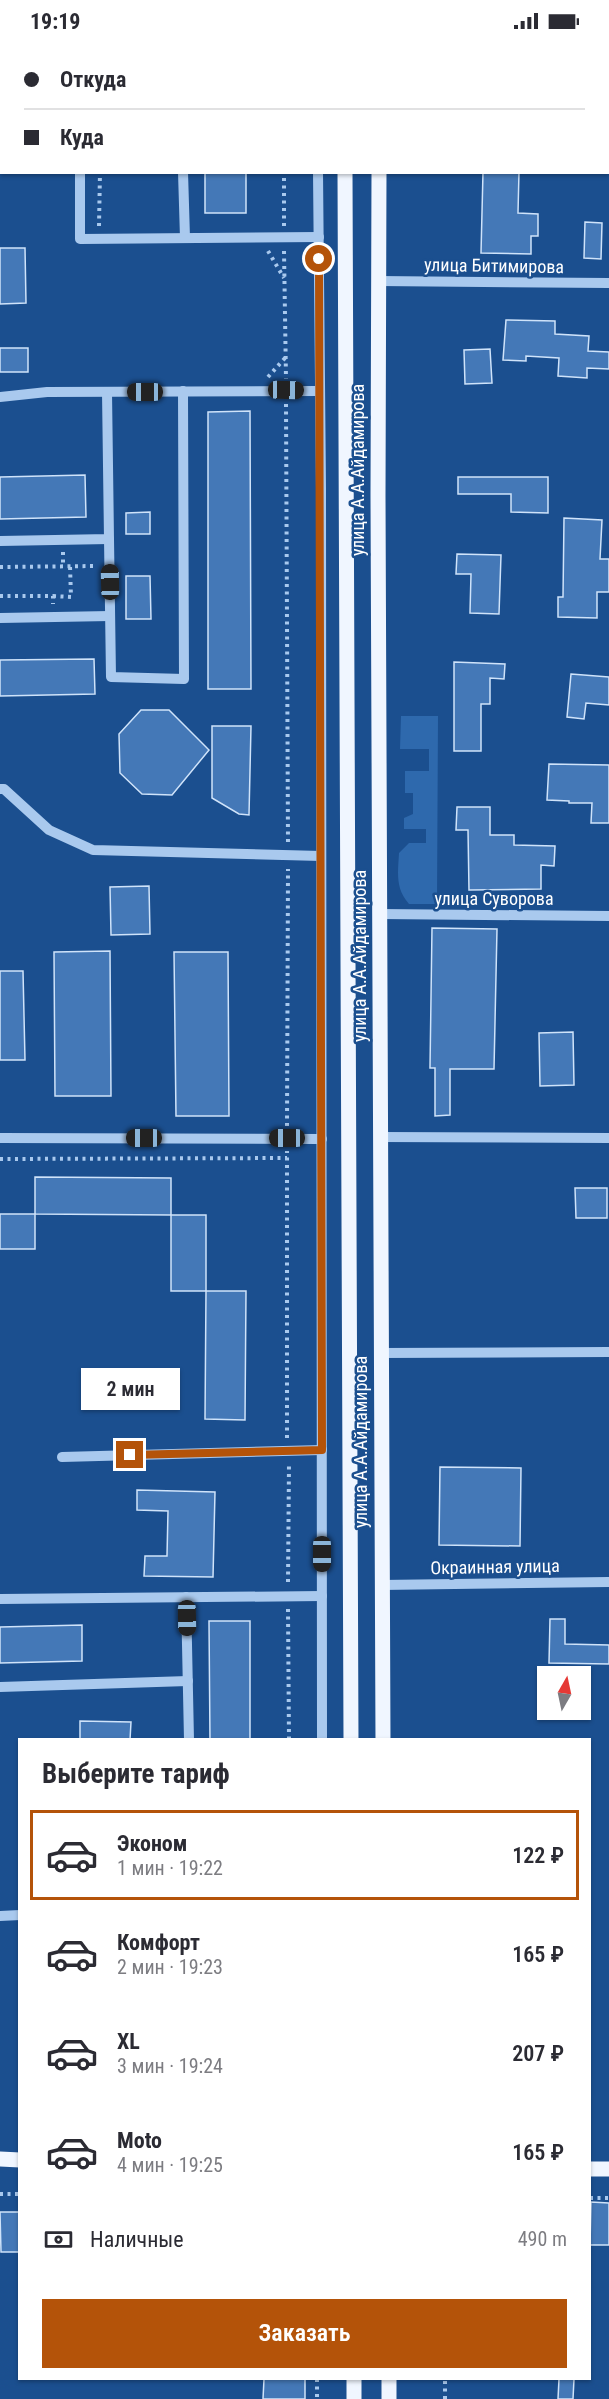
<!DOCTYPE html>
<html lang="ru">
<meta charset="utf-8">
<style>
body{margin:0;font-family:"Roboto Condensed",sans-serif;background:#f7f7f7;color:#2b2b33;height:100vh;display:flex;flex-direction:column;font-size:22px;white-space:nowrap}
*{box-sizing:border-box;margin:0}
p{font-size:20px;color:#7c7c81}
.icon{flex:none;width:33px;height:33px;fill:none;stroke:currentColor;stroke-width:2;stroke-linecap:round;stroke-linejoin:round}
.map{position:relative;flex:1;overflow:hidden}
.sheet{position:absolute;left:18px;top:1696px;width:573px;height:642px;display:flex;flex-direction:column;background:#fff;border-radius:0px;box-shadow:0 2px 4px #0004}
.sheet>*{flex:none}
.guide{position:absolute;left:0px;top:0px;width:609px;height:132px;box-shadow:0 2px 4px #0004;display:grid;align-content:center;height:132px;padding:0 24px;background:#fff}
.needle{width:39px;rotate:9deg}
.buttons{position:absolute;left:537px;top:1624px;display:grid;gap:12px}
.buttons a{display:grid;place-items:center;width:54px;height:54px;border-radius:0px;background:#fff;box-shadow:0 2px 4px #0004;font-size:30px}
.end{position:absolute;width:27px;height:27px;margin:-14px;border:8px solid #b45309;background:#fff;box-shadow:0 0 0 3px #fff}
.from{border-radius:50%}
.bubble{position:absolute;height:42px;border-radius:0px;background:#fff;box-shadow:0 2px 4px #0004;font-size:20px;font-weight:600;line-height:42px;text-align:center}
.car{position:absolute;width:18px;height:36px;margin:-18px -9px;border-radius:8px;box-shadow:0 0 4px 2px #0007;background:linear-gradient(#222 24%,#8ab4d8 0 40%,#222 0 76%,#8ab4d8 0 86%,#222 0)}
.guide b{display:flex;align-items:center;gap:21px;height:57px;font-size:22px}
.guide b+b{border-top:2px solid #e1e1e2}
.guide i{width:15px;height:15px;background:#2b2b33}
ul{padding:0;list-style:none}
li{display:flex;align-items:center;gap:18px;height:90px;margin:0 12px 9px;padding:0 12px;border:3px solid transparent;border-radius:0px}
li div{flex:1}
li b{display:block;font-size:22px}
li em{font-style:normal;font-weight:600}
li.on{border-color:#b45309}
li>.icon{width:54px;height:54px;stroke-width:1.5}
h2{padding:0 24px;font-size:27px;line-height:72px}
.pay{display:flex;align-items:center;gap:15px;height:66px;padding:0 24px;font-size:22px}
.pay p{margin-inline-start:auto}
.action{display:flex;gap:12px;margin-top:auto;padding:12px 24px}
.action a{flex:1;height:69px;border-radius:0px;background:#b45309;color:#fff;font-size:24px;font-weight:600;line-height:69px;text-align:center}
.status{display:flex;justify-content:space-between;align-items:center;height:42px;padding:0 30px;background:#fff;direction:ltr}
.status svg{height:16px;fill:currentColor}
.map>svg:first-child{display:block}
.green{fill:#2e69ad}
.building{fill:#4478b7;stroke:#cfe3fa;stroke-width:1.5}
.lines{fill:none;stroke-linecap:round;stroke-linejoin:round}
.path{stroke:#a9c9ee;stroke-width:4;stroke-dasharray:3 4.5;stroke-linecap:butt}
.minor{stroke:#a9c9ee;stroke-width:10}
.major{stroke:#f0f6ff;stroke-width:15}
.route{stroke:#b45309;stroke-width:8}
.labels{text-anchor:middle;stroke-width:5;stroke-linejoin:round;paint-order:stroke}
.street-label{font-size:18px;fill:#fff;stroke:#1b4f8f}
</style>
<div class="status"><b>19:19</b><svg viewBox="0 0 49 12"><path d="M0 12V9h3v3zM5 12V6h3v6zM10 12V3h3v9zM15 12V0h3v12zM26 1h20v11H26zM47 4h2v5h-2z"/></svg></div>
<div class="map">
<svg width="609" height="2357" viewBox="0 0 609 2357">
<rect width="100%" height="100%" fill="#1b4f8f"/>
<path class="green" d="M401,674H438L437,862H409C395,846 398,831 399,811L409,801H426V787H404V776L413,772V751H405V729H429V707H400Z"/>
<g class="building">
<rect x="205" y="130" width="41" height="41"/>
<path d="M483,130H519L518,171L538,172V194H531V212L481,211Z"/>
<path d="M585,180L602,181L601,217L584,216Z"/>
<path d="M0,206H25L26,261L0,262Z"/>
<path d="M506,278L555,279V292L589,294L588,309L609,310V327L587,326V336L558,334L559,316L526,314V319L503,318Z"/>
<rect x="0" y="306" width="28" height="24"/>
<path d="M490,307L492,341L465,342L464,308Z"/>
<path d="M250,369L251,647H208V370Z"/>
<path d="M85,433L86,475L0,477V435Z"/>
<path d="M458,435H548V471L511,470V452H458Z"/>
<path d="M150,470V492H126V471Z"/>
<path d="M564,476L602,478L600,517H609V550H597V576L558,575V555H563Z"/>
<path d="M457,512L501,513L499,572L470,571L471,532H456Z"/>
<path d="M126,534H150L151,577H126Z"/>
<path d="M94,617L95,652L0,654V618Z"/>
<path d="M454,620L505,622L504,637L490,636V662H481V709H454Z"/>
<path d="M571,632L609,635V663L586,661L584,677L567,675Z"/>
<path d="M141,668H169L209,708L172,753L142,752L120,731L119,692Z"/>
<path d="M212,684H251L249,773L239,772L212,756Z"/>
<path d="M549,722L609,723V781H591L592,761H569V759L547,758Z"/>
<path d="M457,765H490V793H514V803L555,804L554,824L541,823V847L469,848L468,788H456Z"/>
<path d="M149,844L150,892L111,893L110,845Z"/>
<path d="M432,886L497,887L494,1027H450V1073L435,1074V1026H430Z"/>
<path d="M110,909L111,1054H55L54,910Z"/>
<path d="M174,910H228L229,1074H176Z"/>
<path d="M0,929H23L25,1018H0Z"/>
<path d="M573,990L574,1043L540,1044L539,991Z"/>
<path d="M35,1135L171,1136V1173L35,1172Z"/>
<path d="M575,1146H607V1176H576Z"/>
<rect x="0" y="1172" width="35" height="35"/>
<rect x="171" y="1173" width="35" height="76"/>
<path d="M206,1249H246L245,1378L205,1377Z"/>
<path d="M440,1425L521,1426L520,1504L439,1503Z"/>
<path d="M137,1448L215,1450L213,1535L144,1534L145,1514H167L168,1469L137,1468Z"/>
<path d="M550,1577H565V1602L609,1603V1622L549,1621Z"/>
<path d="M209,1579H250V1698H210Z"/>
<path d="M82,1583V1619L0,1621V1585Z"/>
<path d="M80,1679L131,1680L130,1698H80Z"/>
<path d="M591,2160L609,2161V2203H590Z"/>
<path d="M0,2170H20V2210H1Z"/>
<path d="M264,2337H305V2357H263Z"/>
<path d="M559,2337H574L573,2357H558Z"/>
</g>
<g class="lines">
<g class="path">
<path d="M102,2V0"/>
<path d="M284,2V0"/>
<path d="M99,184L100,130"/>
<path d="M284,184V130"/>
<path d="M268,209L284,236"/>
<path d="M284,209L286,337"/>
<path d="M268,335L285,316"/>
<path d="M286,362L288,802"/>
<path d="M63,510V524"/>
<path d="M0,525L97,524"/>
<path d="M0,554H53V562"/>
<path d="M53,554L71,555L70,524"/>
<path d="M287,1084L288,827"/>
<path d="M0,1117L287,1116"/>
<path d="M287,1396V1109"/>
<path d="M288,1540L289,1422"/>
<path d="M288,1567L289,1698"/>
<path d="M0,2152H20"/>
<path d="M590,2156H609"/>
<path d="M317,2337V2357"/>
<path d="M445,2357V2337"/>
</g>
<g class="minor">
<path d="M80,0V2"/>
<path d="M180,0V2"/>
<path d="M323,2V0"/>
<path d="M80,130V197L319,195"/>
<path d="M183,130L185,196"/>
<path d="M318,130L321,446L322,1698"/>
<path d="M378,239L609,241"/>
<path d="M0,355L47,350L320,349"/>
<path d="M109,497L111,635L184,637L183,349"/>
<path d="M0,499L109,497L107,350"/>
<path d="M0,576L110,574"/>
<path d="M0,747H4L49,788L93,808L321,814"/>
<path d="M380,872L609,874"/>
<path d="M380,1095L609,1096"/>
<path d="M0,1096L322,1097"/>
<path d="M380,1311L609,1310"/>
<path d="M62,1415L322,1408"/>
<path d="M381,1543L609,1540"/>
<path d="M186,1555L189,1698"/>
<path d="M0,1557L322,1554"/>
<path d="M0,1645L188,1639"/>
<path d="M0,1874L20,1873"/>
</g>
<g class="major">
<path d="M347,2V0"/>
<path d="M382,2V0"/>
<path d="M345,130L351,1698"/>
<path d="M379,130L378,453L383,1698"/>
<path d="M0,2117L20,2118"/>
<path d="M590,2127H609"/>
<path d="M354,2337V2357"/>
<path d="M389,2357V2337"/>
</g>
</g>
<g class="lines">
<path class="route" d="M130,1413L322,1408L319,217"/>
</g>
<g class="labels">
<g class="street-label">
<text transform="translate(494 224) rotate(1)" y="6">улица Битимирова</text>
<text transform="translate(358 428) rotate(-90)" y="6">улица А.А.Айдамирова</text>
<text x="494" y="863">улица Суворова</text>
<text transform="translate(360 914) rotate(-90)" y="6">улица А.А.Айдамирова</text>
<text transform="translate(361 1400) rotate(-90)" y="6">улица А.А.Айдамирова</text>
<text transform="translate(495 1525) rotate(-1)" y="6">Окраинная улица</text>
</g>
</g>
</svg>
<div class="buttons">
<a><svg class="needle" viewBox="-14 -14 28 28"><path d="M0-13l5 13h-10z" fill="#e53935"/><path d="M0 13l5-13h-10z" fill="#7c7c81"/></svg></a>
</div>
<i class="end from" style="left:319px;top:217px"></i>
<i class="end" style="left:130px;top:1413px"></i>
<div class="bubble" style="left:81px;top:1326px;width:99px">2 мин</div>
<i class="car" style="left:286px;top:348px;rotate:91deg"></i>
<i class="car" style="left:145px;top:350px;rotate:270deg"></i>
<i class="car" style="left:110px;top:540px;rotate:359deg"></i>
<i class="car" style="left:144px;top:1096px;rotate:270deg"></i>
<i class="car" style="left:287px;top:1096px;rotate:270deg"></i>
<i class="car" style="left:322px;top:1512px;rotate:180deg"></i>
<i class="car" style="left:187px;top:1576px;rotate:179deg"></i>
<div class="guide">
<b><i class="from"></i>Откуда</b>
<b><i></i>Куда</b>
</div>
<section class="sheet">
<h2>Выберите тариф</h2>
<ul>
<li class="on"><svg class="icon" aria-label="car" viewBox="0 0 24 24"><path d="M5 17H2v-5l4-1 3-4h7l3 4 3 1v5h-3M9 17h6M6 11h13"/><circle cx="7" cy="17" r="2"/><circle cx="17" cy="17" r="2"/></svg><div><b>Эконом</b><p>1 мин · 19:22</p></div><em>122 ₽</em></li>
<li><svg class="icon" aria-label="car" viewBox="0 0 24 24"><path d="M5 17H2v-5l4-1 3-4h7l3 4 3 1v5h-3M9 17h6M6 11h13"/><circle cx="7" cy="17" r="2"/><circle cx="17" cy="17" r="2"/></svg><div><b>Комфорт</b><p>2 мин · 19:23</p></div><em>165 ₽</em></li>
<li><svg class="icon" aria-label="car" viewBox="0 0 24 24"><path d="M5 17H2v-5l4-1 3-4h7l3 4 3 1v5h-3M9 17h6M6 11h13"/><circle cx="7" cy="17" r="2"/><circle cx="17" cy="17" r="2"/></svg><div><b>XL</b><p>3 мин · 19:24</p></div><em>207 ₽</em></li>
<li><svg class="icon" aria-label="car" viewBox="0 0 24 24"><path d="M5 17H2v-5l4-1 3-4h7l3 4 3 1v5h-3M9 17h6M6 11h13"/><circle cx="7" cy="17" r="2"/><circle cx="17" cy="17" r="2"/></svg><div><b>Moto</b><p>4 мин · 19:25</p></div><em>165 ₽</em></li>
</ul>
<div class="pay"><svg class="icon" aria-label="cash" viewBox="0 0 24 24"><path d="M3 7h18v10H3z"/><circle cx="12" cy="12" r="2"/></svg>Наличные<p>490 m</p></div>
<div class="action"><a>Заказать</a></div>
</section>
</div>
